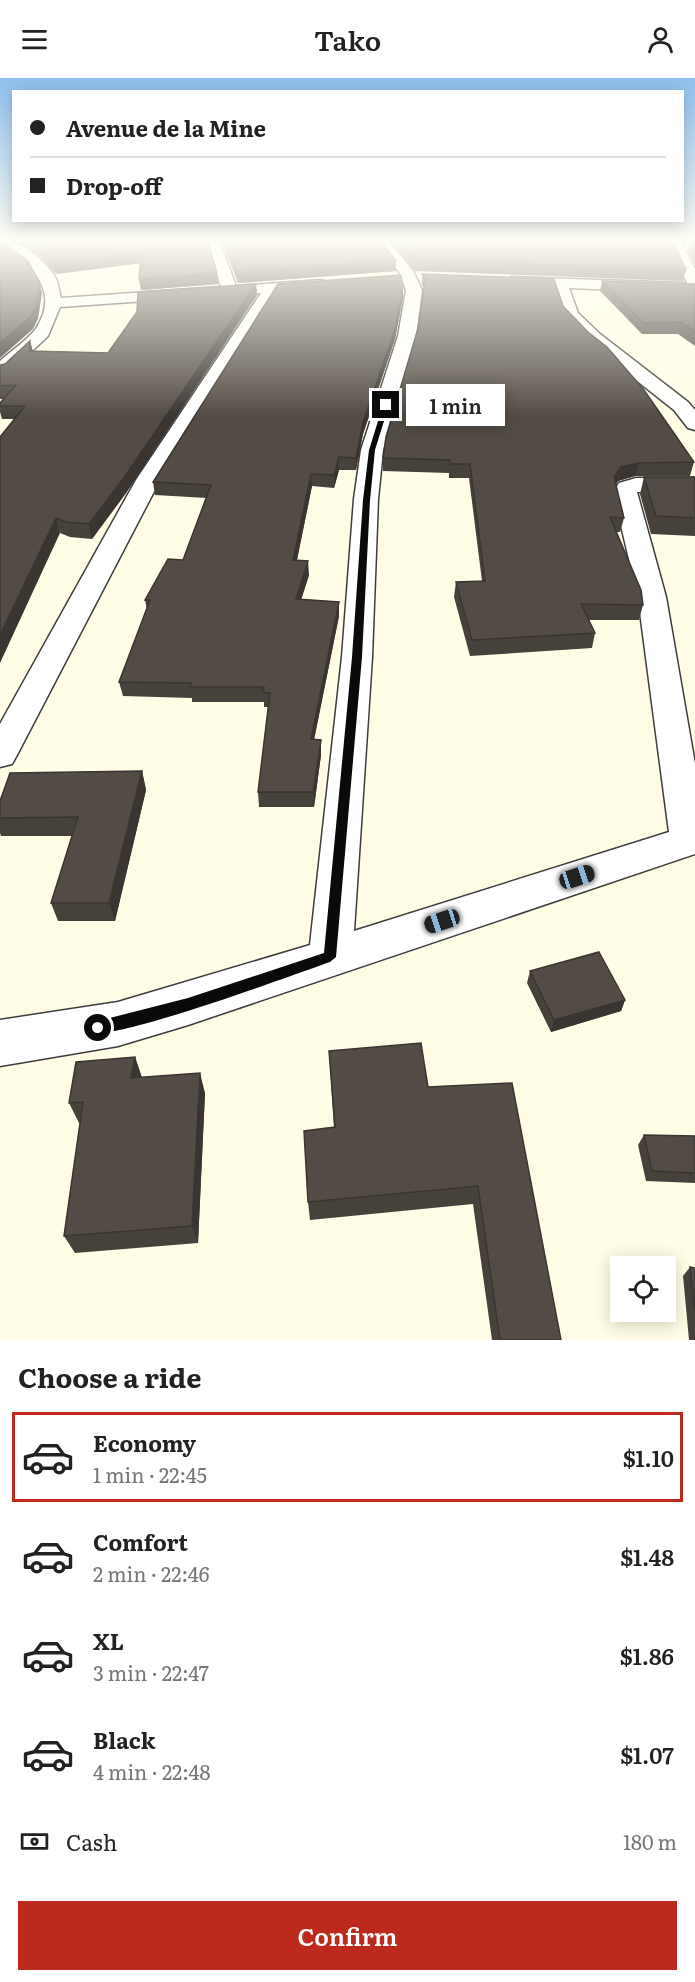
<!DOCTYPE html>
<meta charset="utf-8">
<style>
body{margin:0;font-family:Literata,serif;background:#f2f2f2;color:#222;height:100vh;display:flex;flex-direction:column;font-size:22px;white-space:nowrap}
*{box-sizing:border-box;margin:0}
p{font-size:20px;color:#767676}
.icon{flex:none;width:33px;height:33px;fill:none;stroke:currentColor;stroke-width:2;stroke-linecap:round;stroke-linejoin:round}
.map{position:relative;height:1262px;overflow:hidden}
.sheet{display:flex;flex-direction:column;background:#fff;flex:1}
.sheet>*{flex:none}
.banner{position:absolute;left:12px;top:12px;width:672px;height:132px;border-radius:0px;box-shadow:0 3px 15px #0003;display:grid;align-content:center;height:132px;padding:0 18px;background:#fff}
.controls{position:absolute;left:610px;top:1178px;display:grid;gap:12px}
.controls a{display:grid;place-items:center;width:66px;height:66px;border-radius:0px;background:#fff;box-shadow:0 3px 15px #0003;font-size:30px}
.end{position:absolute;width:27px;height:27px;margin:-14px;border:8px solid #0a0a0a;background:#fff;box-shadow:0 0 0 3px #fff}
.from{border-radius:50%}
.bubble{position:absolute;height:42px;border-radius:0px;background:#fff;box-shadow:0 3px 15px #0003;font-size:20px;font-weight:600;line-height:42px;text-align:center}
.car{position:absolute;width:18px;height:36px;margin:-18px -9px;border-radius:8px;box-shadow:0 0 4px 2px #0007;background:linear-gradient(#222 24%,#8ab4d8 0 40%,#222 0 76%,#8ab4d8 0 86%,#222 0)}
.banner b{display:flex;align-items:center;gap:21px;height:57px;font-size:22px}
.banner b+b{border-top:2px solid #e0e0e0}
.banner i{width:15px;height:15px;background:#222}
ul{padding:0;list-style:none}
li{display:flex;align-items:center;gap:18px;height:90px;margin:0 12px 9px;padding:0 6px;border:3px solid transparent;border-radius:0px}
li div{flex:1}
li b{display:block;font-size:22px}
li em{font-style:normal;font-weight:600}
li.active{border-color:#be291e}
li>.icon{width:54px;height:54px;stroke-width:1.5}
h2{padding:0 18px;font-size:27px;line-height:72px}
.pay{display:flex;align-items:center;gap:15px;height:66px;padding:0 18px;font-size:22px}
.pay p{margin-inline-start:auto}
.button{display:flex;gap:12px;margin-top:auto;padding:12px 18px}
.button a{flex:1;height:69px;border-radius:0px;background:#be291e;color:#fff;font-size:24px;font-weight:600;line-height:69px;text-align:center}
header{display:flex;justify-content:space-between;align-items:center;height:78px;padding:0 18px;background:#fff;font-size:27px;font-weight:600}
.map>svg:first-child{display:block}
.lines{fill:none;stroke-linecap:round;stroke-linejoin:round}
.street-casing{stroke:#3d3d3d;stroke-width:3}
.street{fill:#fff;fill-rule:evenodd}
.wall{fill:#47413c}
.shaded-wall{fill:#3a3531}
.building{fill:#534c46;stroke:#3a3531;stroke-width:1.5}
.route{fill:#0a0a0a}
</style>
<header><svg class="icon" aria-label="menu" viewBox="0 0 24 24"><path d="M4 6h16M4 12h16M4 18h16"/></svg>Tako<svg class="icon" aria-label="person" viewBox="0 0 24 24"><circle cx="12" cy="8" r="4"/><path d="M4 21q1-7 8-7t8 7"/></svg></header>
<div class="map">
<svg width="695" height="1262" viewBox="0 0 695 1262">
<rect width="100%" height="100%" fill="#fffde6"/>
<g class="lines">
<g class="street-casing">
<g id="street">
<path d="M0,162C20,162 47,183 56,201C59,207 59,214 61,220L221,209L207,162H219L236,208L322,202L329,206L322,210L277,214L160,402L17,677L12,686L0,689V646L136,402L261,215L60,229L48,258L7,297L0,299V283C11,273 26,263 35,252C62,212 31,187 0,166Z"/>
<path d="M376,162H388L413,193L422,212L416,258L383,372L378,421L372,579L354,853L669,754L638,519L613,414L619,405L636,400H695V414H637L666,519L695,686V776L188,947L118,968L0,988V942L118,924L310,867L342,579L354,421L361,372L398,258L406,212L399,194Z"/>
<path d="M668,162H680L695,191V215L569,210L578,235L600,256L688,324L695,332V352L688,350L674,332L588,264L563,237L554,209L511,207L504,203L511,199L687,205Z"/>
</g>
</g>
<use href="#street" class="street"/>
</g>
<g class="wall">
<path d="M10,162H207L217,195L218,206L141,212L139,201L140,185L56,196L41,179L25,168Z"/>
<path d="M221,162H380L396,193L238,205Z"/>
<path d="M390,162H630L686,192L683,203L415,193Z"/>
<path d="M692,162H695V187L688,173L690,163H693Z"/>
<path d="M422,196L563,228L694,384L690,398H635L618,403L616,406L624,440L620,454H616L643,527L639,542H589L595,555L592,570L470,578L454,519L456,504L482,503L469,400H449V395L383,393V380L419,247L424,211L422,206Z"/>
<path d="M602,203L695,206V268L678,256H642L600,213Z"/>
<path d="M256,206L257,217L126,415L92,461L70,459L60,455L15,341H2L0,334V325L4,321H0V287L5,286L30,263L33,273L108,275Z"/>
<path d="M403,209V219L395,261L363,356L356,392H339L334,410L312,408L297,482L309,497L301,521L339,524V538L314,662H321V677L314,729H259L258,714L268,629H264V624H192V620L123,618L119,604L147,532L145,522L183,482L207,420L155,417L153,404Z"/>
<path d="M644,399H695V458L651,456L640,416Z"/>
<path d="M142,693L146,712L115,843H58L51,825L72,758H1L0,755V723Z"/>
<path d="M530,893L625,922L621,933L551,954L527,905Z"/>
<path d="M329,973L428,1009L561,1262H492L473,1126L310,1142L308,1124L334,1050Z"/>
<path d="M135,979L142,1000L205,1015L198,1165L75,1175L64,1158L81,1045H79L69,1025Z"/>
<path d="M644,1057L695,1058V1105L646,1103L638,1067Z"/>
<path d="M690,1189L695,1190V1262H689L683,1198Z"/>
</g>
<g class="shaded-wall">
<path d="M141,175L142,185L56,196L54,186Z"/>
<path d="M396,183V193L238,205L237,194Z"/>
<path d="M217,195L218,206L141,212L139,201Z"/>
<path d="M40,205L42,215L38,241L33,251L0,280V265Z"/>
<path d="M256,206L257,217L126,415L92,461L89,446Z"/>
<path d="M403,209V219L395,261L363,356L356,392V380L363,344Z"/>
<path d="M30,263L33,275L29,273Z"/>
<path d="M339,379V392L334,410V397Z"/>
<path d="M639,385L635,398L618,403L611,413L614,399L621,389Z"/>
<path d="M311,396L312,408L294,496L293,482Z"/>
<path d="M56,440L60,455L0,585V557Z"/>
<path d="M308,483L309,497L297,535L296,521Z"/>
<path d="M339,524V538L311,676V661Z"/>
<path d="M321,662V677L314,729L313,714Z"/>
<path d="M142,693L146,712L115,843L109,825Z"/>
<path d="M625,922L621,933L551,954L554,942Z"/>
<path d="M135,979L142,1000H131Z"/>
<path d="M200,995L205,1015L198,1165L192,1148Z"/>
</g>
<g class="building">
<path d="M0,162L28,183L40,205L36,229L30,239L0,265Z"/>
<path d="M28,162H207L217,195L139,201L141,175L54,186L39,169Z"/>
<path d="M224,162H380L396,183L237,194Z"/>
<path d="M399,162H630L631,163H673L686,192L416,182Z"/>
<path d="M690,163H695V172Z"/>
<path d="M422,196L554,201L563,228L588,254L607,269L644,312L694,384L639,385L621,389L614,399L624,440L610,439L641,512L643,527L581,526L595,555L472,562L456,504L485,503L470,386H450V382L383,380L386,359L419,247L425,202Z"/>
<path d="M401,197L403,209L395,251L363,344L356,380L339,379L334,397L311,396L293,482L308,483L296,521L339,524L311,661L321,662L313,714H258L270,615L263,614L264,609H190L191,605L119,604L150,522H145L168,481L183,482L211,407L153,404L278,206Z"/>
<path d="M602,203L695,206V254L681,244L644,245Z"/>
<path d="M256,206L123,401L89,446L66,444L56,440L0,557V359L25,328H0V325L16,307L0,308V287L5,286L30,263L29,273L108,275L137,234L138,214Z"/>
<path d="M644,399H695V440L656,438Z"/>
<path d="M142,693L109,825H51L78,739L0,740V723L10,695Z"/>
<path d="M599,874L625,922L554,942L530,893Z"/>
<path d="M421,965L428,1009L512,1005L561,1262H500L478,1108L308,1124L304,1053L335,1049L329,973Z"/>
<path d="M135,979L131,1000L200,995L192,1148L64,1158L83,1024L69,1025L76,984Z"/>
<path d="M644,1057L695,1058V1095L652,1093Z"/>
<path d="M690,1189L695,1190V1233Z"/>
</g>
<linearGradient id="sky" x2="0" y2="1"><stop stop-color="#8fc0ef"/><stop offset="0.48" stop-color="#fffef4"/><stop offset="1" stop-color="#fffef4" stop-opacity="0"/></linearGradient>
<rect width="695" height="338" fill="url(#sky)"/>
<path class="route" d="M386,325L389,327L375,372L370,422L362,579L336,879L330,884C296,896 114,963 93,954L91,950L93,945L98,943L188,920L324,875L352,579L363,422L369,372L383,327Z"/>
</svg>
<div class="controls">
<a><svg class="icon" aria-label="locate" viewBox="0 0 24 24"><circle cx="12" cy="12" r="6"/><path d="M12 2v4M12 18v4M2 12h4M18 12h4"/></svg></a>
</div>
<i class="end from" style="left:98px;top:950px"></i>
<i class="end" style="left:386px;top:327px"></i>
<div class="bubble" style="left:406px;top:306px;width:99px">1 min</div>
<i class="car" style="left:577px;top:799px;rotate:72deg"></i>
<i class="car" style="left:442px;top:843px;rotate:252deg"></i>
<div class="banner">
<b><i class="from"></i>Avenue de la Mine</b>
<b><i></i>Drop-off</b>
</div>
</div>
<section class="sheet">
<h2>Choose a ride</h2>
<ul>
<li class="active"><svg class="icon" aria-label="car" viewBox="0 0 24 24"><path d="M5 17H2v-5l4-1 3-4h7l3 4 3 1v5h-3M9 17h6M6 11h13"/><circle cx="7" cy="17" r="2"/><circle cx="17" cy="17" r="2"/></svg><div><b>Economy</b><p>1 min · 22:45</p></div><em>$1.10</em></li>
<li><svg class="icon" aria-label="car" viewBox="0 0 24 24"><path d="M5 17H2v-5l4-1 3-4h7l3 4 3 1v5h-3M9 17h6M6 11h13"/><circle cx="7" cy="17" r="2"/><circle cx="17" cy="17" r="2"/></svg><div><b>Comfort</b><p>2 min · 22:46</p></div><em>$1.48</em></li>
<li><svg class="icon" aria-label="car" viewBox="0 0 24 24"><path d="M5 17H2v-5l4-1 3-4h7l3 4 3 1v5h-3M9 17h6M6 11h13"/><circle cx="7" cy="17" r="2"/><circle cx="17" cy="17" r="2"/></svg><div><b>XL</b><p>3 min · 22:47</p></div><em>$1.86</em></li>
<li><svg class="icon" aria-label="car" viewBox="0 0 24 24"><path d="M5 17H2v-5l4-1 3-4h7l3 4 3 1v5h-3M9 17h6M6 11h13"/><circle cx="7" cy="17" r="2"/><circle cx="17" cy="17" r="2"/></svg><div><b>Black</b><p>4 min · 22:48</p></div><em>$1.07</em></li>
</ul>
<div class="pay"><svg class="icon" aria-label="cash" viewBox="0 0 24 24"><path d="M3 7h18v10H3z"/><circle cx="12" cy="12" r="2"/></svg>Cash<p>180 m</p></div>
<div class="button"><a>Confirm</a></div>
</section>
